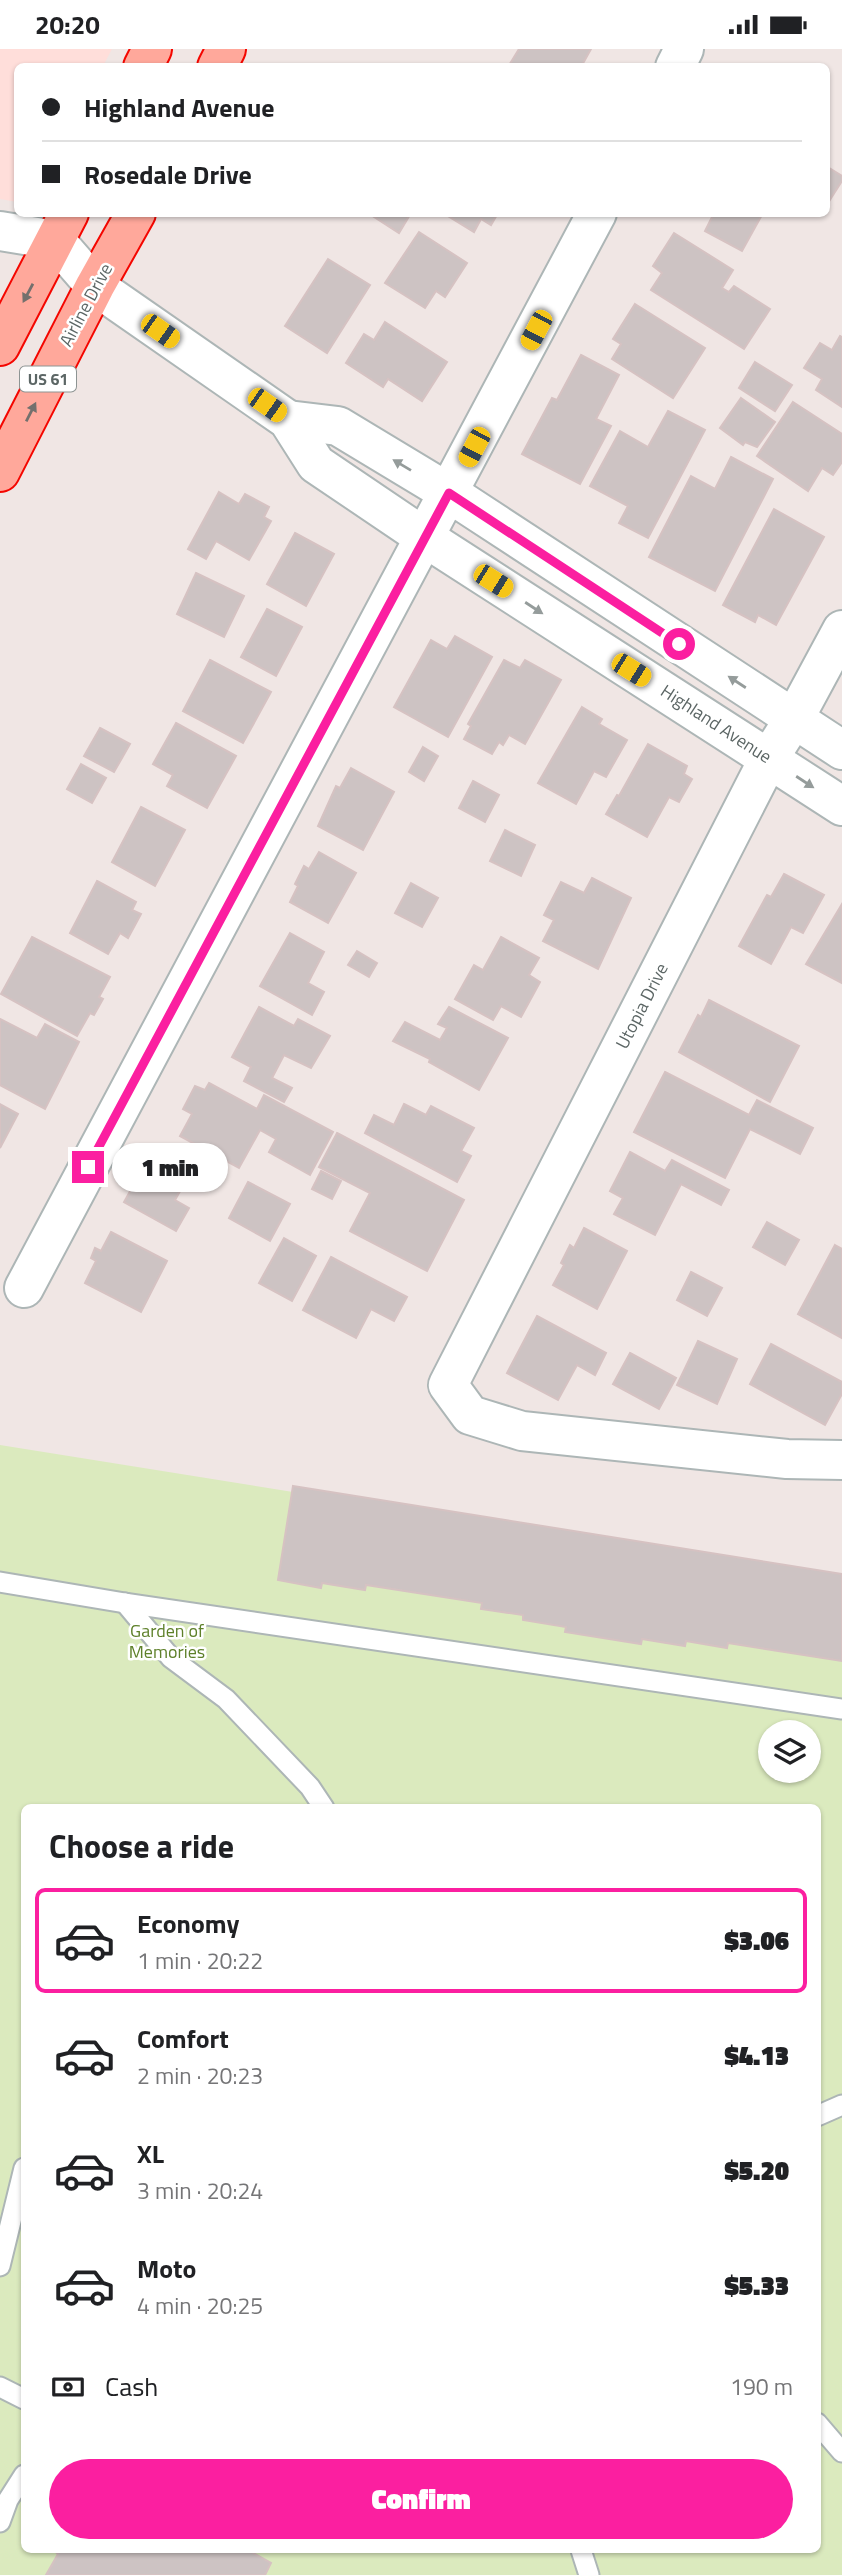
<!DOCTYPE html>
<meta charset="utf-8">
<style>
body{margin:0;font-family:"Titillium Web",sans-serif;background:#f6f6f6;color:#202124;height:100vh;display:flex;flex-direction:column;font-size:26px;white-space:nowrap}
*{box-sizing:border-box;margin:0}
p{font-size:23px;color:#757577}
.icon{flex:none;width:38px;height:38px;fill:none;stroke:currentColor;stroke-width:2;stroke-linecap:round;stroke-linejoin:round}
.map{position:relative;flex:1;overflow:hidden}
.panel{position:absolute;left:21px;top:1755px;width:800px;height:749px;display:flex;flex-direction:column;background:#fff;border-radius:10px;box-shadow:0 2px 5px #0004}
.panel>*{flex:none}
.hud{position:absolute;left:14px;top:14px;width:816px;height:154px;border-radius:10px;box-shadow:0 2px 5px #0004;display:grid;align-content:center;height:154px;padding:0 28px;background:#fff}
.fabs{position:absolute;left:758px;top:1671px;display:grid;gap:14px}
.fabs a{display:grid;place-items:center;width:63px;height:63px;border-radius:50%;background:#fff;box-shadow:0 2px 5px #0004;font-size:35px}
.end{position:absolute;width:32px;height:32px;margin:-16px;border:9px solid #fb1fa0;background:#fff;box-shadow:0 0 0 4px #fff}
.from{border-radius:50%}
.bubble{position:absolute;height:49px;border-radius:24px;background:#fff;box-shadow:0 2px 5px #0004;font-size:23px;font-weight:800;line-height:49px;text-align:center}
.car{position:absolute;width:21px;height:42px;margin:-21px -10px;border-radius:9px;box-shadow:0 0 5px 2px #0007;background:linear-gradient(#f5c518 24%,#345 0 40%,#f5c518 0 76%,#345 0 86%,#f5c518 0)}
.hud b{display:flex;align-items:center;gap:24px;height:66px;font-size:26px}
.hud b+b{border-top:2px solid #e0e0e0}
.hud i{width:18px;height:18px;background:#202124}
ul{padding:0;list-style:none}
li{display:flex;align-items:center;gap:21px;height:105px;margin:0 14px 10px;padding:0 14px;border:4px solid transparent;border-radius:10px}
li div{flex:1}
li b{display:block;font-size:26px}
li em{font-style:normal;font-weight:800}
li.on{border-color:#fb1fa0}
li>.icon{width:63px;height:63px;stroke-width:1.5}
h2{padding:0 28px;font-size:32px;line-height:84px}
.pay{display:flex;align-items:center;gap:18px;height:77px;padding:0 28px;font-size:26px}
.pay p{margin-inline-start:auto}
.primary-button{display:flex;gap:14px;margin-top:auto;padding:14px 28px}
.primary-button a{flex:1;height:80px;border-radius:42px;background:#fb1fa0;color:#fff;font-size:28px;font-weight:800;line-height:80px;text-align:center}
.status{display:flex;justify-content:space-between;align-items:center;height:49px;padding:0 35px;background:#fff;direction:ltr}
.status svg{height:19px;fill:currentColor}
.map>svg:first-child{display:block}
.commercial{fill:#ffdeda}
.green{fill:#dbeabe;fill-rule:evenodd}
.building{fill:#cdc3c3;stroke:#d6c2c2;stroke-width:2}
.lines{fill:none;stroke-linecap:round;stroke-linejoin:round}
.service-casing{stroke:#adb6b6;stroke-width:23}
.minor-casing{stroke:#adb6b6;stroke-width:42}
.trunk-casing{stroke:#f40600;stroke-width:42}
.service{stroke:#fff;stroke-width:19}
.minor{stroke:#fff;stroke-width:38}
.trunk{stroke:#ffa89b;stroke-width:38}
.oneway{fill:#74706d}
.oneway2{fill:#959c9b}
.route{stroke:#fb1fa0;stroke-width:9}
.labels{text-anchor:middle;stroke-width:5;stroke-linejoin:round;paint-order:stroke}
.shield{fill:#fff;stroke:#8d9493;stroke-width:2}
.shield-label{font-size:16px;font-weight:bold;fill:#5c6665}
.street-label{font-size:18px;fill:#5c6665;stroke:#fff}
.park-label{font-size:18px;fill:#5e802a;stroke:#fff}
</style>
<div class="status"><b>20:20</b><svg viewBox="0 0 49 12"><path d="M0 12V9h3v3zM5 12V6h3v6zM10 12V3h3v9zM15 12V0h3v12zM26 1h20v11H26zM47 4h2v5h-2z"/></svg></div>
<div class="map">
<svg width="842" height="2526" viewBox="0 0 842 2526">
<rect width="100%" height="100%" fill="#f0e6e4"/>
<path class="commercial" d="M0,0H112L103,17L18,18L17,153L0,150Z"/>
<path class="green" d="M0,1396L842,1531V2526H0ZM770,1684H808V1722H770ZM24,1759H817V2501H24Z"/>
<g class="building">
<path d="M519,0H591L581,18H508Z"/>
<path d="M826,117L842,127V132L826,157Z"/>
<path d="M368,164H411L399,184Z"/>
<path d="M443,164H498L491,176L481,170L474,183Z"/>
<path d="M714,164H763L742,202L705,182Z"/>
<path d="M419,183L467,214L445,248L436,242L425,259L385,234Z"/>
<path d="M674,184L733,221L722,239L729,243L734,237L770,260L744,300L651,241L662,224L653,217Z"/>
<path d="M328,210L370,236L327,304L285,277Z"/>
<path d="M635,255L705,299L673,349L612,310L621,295L613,290Z"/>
<path d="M385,273L447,313L422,352L388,330L383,338L346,314L364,285L374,291Z"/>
<path d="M840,287L842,288V358L816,341L822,330L804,319L820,294L832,301Z"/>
<path d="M581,306L619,326L596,370L611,377L580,435L522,405L552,349L557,351Z"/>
<path d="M755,313L792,336L775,362L739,339Z"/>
<path d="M741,349L775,373L757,398L745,393L743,396L720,379Z"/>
<path d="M793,353L842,385V413L833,426L822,419L808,442L757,407Z"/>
<path d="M668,362L705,381L648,489L619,474L628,457L590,437L620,382L648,398Z"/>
<path d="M731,408L773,430L715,542L649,508L691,427L715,440Z"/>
<path d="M219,443L239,455L245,445L269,458L264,468L271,472L249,511L216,492L206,510L188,500Z"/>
<path d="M774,460L824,488L776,576L758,566L755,573L723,556Z"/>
<path d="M295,484L334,505L306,557L267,535Z"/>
<path d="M196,524L244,547L224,588L177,565Z"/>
<path d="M267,560L302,578L276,627L241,608Z"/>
<path d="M455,587L492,608L448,688L394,658L431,591L447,600Z"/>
<path d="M210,611L271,643L243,694L183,662Z"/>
<path d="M504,611L520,619L525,611L561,631L525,695L509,686L503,696L499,693L492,705L464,690L471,677L468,675Z"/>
<path d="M582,658L602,670L599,675L627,691L606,728L594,722L576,755L538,734Z"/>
<path d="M176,674L236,707L207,759L167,737L173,726L153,715Z"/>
<path d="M100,679L130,695L114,723L84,707Z"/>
<path d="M648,695L687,717L684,725L692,730L679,753L669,748L647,788L606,765L617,746L619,747Z"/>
<path d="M423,698L438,707L424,732L409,723Z"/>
<path d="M81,715L106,729L92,754L67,740Z"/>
<path d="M351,719L394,743L363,801L318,777L336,737L340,739Z"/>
<path d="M473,732L499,746L485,773L459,759Z"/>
<path d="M141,758L185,781L155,837L112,813Z"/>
<path d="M505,781L535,796L521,827L490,812Z"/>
<path d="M319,803L356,824L328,874L290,853L298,837L295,835L304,817L309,820Z"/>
<path d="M784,825L824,846L803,884L791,878L771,915L739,897L767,846L771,848Z"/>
<path d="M592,829L631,849L598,920L543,892L554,871L544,866L561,833L584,844Z"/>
<path d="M97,832L136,853L132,861L141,865L128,889L120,884L108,905L70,884Z"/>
<path d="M411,834L438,849L422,878L395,864Z"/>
<path d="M842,855V934L806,915Z"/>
<path d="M290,884L324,903L308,934L324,943L312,966L260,937Z"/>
<path d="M32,888L110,928L99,948L103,950L94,966L90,964L77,987L1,945Z"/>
<path d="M501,888L539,909L529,926L540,933L521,968L501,957L493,971L455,950L474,916L483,921Z"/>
<path d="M357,902L377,914L369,928L348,916Z"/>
<path d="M709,951L799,997L770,1053L679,1003L698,966L701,968Z"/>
<path d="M259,958L294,977L298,970L330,987L311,1019L284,1006L272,1029L292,1039L284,1053L244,1032L251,1018L232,1008Z"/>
<path d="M449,958L508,989L479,1041L429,1013L430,1010L393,992L405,973L440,991L447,979L438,975Z"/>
<path d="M0,970L37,989L45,975L79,993L45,1060L0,1036Z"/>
<path d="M665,1023L749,1066L757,1051L813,1079L800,1105L750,1080L725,1129L634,1083Z"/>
<path d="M209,1034L257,1060L264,1046L333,1083L310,1126L269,1103L276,1090L260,1081L239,1119L180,1087L192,1065L183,1060L195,1037L205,1041Z"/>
<path d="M0,1055L18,1065L0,1099Z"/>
<path d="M404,1055L426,1066L431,1057L474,1079L461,1102L471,1107L457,1133L365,1084L374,1066L394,1076Z"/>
<path d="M337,1084L464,1151L427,1222L350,1182L370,1144L319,1118Z"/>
<path d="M153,1101L191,1123L175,1151L189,1159L176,1182L124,1153Z"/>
<path d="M630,1103L665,1122L672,1111L729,1141L721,1156L681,1135L655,1186L614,1165L623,1149L610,1142Z"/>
<path d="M321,1122L341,1132L332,1150L312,1140Z"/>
<path d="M248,1133L290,1155L270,1192L229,1169Z"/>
<path d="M767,1173L799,1191L785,1216L753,1198Z"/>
<path d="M584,1179L627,1202L597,1260L553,1236L564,1216L561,1214L570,1196L574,1199Z"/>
<path d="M111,1183L167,1212L141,1263L85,1234L96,1212L91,1209L95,1199L101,1202Z"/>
<path d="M284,1189L316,1207L292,1252L259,1234Z"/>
<path d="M835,1196L842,1200V1289L798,1265Z"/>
<path d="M331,1208L407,1248L394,1272L371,1260L356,1289L303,1261Z"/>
<path d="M691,1223L722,1239L707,1267L677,1251Z"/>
<path d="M537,1267L606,1304L595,1326L577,1316L558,1351L507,1324Z"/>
<path d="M698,1292L737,1310L717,1355L677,1336Z"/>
<path d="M771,1295L842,1333V1345L825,1376L750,1335Z"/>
<path d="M630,1304L676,1329L659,1360L613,1335Z"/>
<path d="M293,1437L842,1525V1612L728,1594L727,1599L686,1592L685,1597L642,1590L641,1595L565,1583L566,1578L523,1571V1566L481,1560L482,1554L366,1536L365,1541L322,1534L321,1539L278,1531Z"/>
<path d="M53,2501H248L271,2514L265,2526H46L58,2505Z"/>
</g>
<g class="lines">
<g class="service-casing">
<g id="service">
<path d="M0,1533L125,1554L842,1660"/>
<path d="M125,1554L171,1609L226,1650L310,1738L324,1759"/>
<path d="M817,2067L842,2056"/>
<path d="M0,2217L24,2119"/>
<path d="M0,2338L24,2350"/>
<path d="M817,2374L842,2403"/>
<path d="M0,2473L8,2451L24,2426"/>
<path d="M581,2501L589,2526"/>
</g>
</g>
<g class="minor-casing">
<g id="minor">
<path d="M675,18L684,0"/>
<path d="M0,182L55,191L95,237L288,371L316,415L424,488L842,757"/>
<path d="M288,371L338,377L449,444L842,701"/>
<path d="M842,581L794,670L769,709L448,1336L470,1366L522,1382L787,1410L842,1411"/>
<path d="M24,1239L597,164"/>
</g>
</g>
<g class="trunk-casing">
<g id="trunk">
<path d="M143,18L152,0"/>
<path d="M217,18L226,0"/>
<path d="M0,297L69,164"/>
<path d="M0,423L95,237L136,164"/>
</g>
</g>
<use href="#service" class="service"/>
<use href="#minor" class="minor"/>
<use href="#trunk" class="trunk"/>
</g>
<defs><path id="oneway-solid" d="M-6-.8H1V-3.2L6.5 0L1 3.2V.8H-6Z" transform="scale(1.75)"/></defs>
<g class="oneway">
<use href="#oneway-solid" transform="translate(28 244) rotate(118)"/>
<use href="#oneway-solid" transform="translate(31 363) rotate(-63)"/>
</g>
<g class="oneway2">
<use href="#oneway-solid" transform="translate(402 416) rotate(-149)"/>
<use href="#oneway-solid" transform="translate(534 559) rotate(33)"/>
<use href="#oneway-solid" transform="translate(737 633) rotate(-147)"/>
<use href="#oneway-solid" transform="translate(805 733) rotate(33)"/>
</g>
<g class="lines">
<path class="route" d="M88,1118L449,444L679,595"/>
</g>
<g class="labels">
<rect class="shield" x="20" y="317.5" width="56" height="25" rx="5"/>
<g class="shield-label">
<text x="48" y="336">US 61</text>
</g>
<g class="street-label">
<text transform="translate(86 256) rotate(-62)" y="6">Airline Drive</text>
<text transform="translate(716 675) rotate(33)" y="6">Highland Avenue</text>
<text transform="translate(642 957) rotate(-63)" y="6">Utopia Drive</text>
</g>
<g class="park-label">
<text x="167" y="1588">Garden of<tspan x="167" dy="21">Memories</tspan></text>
</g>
</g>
</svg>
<div class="fabs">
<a><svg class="icon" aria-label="layers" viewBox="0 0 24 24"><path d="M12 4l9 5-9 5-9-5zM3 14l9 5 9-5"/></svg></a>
</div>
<i class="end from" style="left:679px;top:595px"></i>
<i class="end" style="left:88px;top:1118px"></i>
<div class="bubble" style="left:112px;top:1094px;width:116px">1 min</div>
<i class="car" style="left:536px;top:281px;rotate:208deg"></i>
<i class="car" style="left:160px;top:282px;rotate:125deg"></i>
<i class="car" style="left:267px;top:356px;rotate:125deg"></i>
<i class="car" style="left:474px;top:398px;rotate:208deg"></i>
<i class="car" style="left:493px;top:532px;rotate:122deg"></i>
<i class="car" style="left:631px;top:621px;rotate:122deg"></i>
<div class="hud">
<b><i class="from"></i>Highland Avenue</b>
<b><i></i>Rosedale Drive</b>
</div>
<section class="panel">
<h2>Choose a ride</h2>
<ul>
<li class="on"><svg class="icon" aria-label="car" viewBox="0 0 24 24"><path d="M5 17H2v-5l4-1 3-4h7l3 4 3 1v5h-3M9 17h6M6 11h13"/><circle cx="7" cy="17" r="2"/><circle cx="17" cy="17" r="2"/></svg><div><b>Economy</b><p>1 min · 20:22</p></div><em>$3.06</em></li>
<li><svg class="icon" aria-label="car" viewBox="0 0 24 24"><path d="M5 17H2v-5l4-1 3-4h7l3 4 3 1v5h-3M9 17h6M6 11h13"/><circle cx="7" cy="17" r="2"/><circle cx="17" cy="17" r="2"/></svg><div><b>Comfort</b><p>2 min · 20:23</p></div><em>$4.13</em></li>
<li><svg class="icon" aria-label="car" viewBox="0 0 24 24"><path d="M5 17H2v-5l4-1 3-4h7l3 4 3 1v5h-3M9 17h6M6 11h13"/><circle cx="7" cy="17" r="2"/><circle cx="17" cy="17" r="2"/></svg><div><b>XL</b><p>3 min · 20:24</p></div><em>$5.20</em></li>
<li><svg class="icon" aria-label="car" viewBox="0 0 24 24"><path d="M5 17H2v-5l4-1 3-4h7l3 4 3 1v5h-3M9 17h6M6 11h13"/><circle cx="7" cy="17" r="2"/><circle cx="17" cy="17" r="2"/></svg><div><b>Moto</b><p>4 min · 20:25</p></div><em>$5.33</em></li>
</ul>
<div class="pay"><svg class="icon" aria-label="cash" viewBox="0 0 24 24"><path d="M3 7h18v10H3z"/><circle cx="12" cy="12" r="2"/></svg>Cash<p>190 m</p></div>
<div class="primary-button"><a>Confirm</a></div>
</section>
</div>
